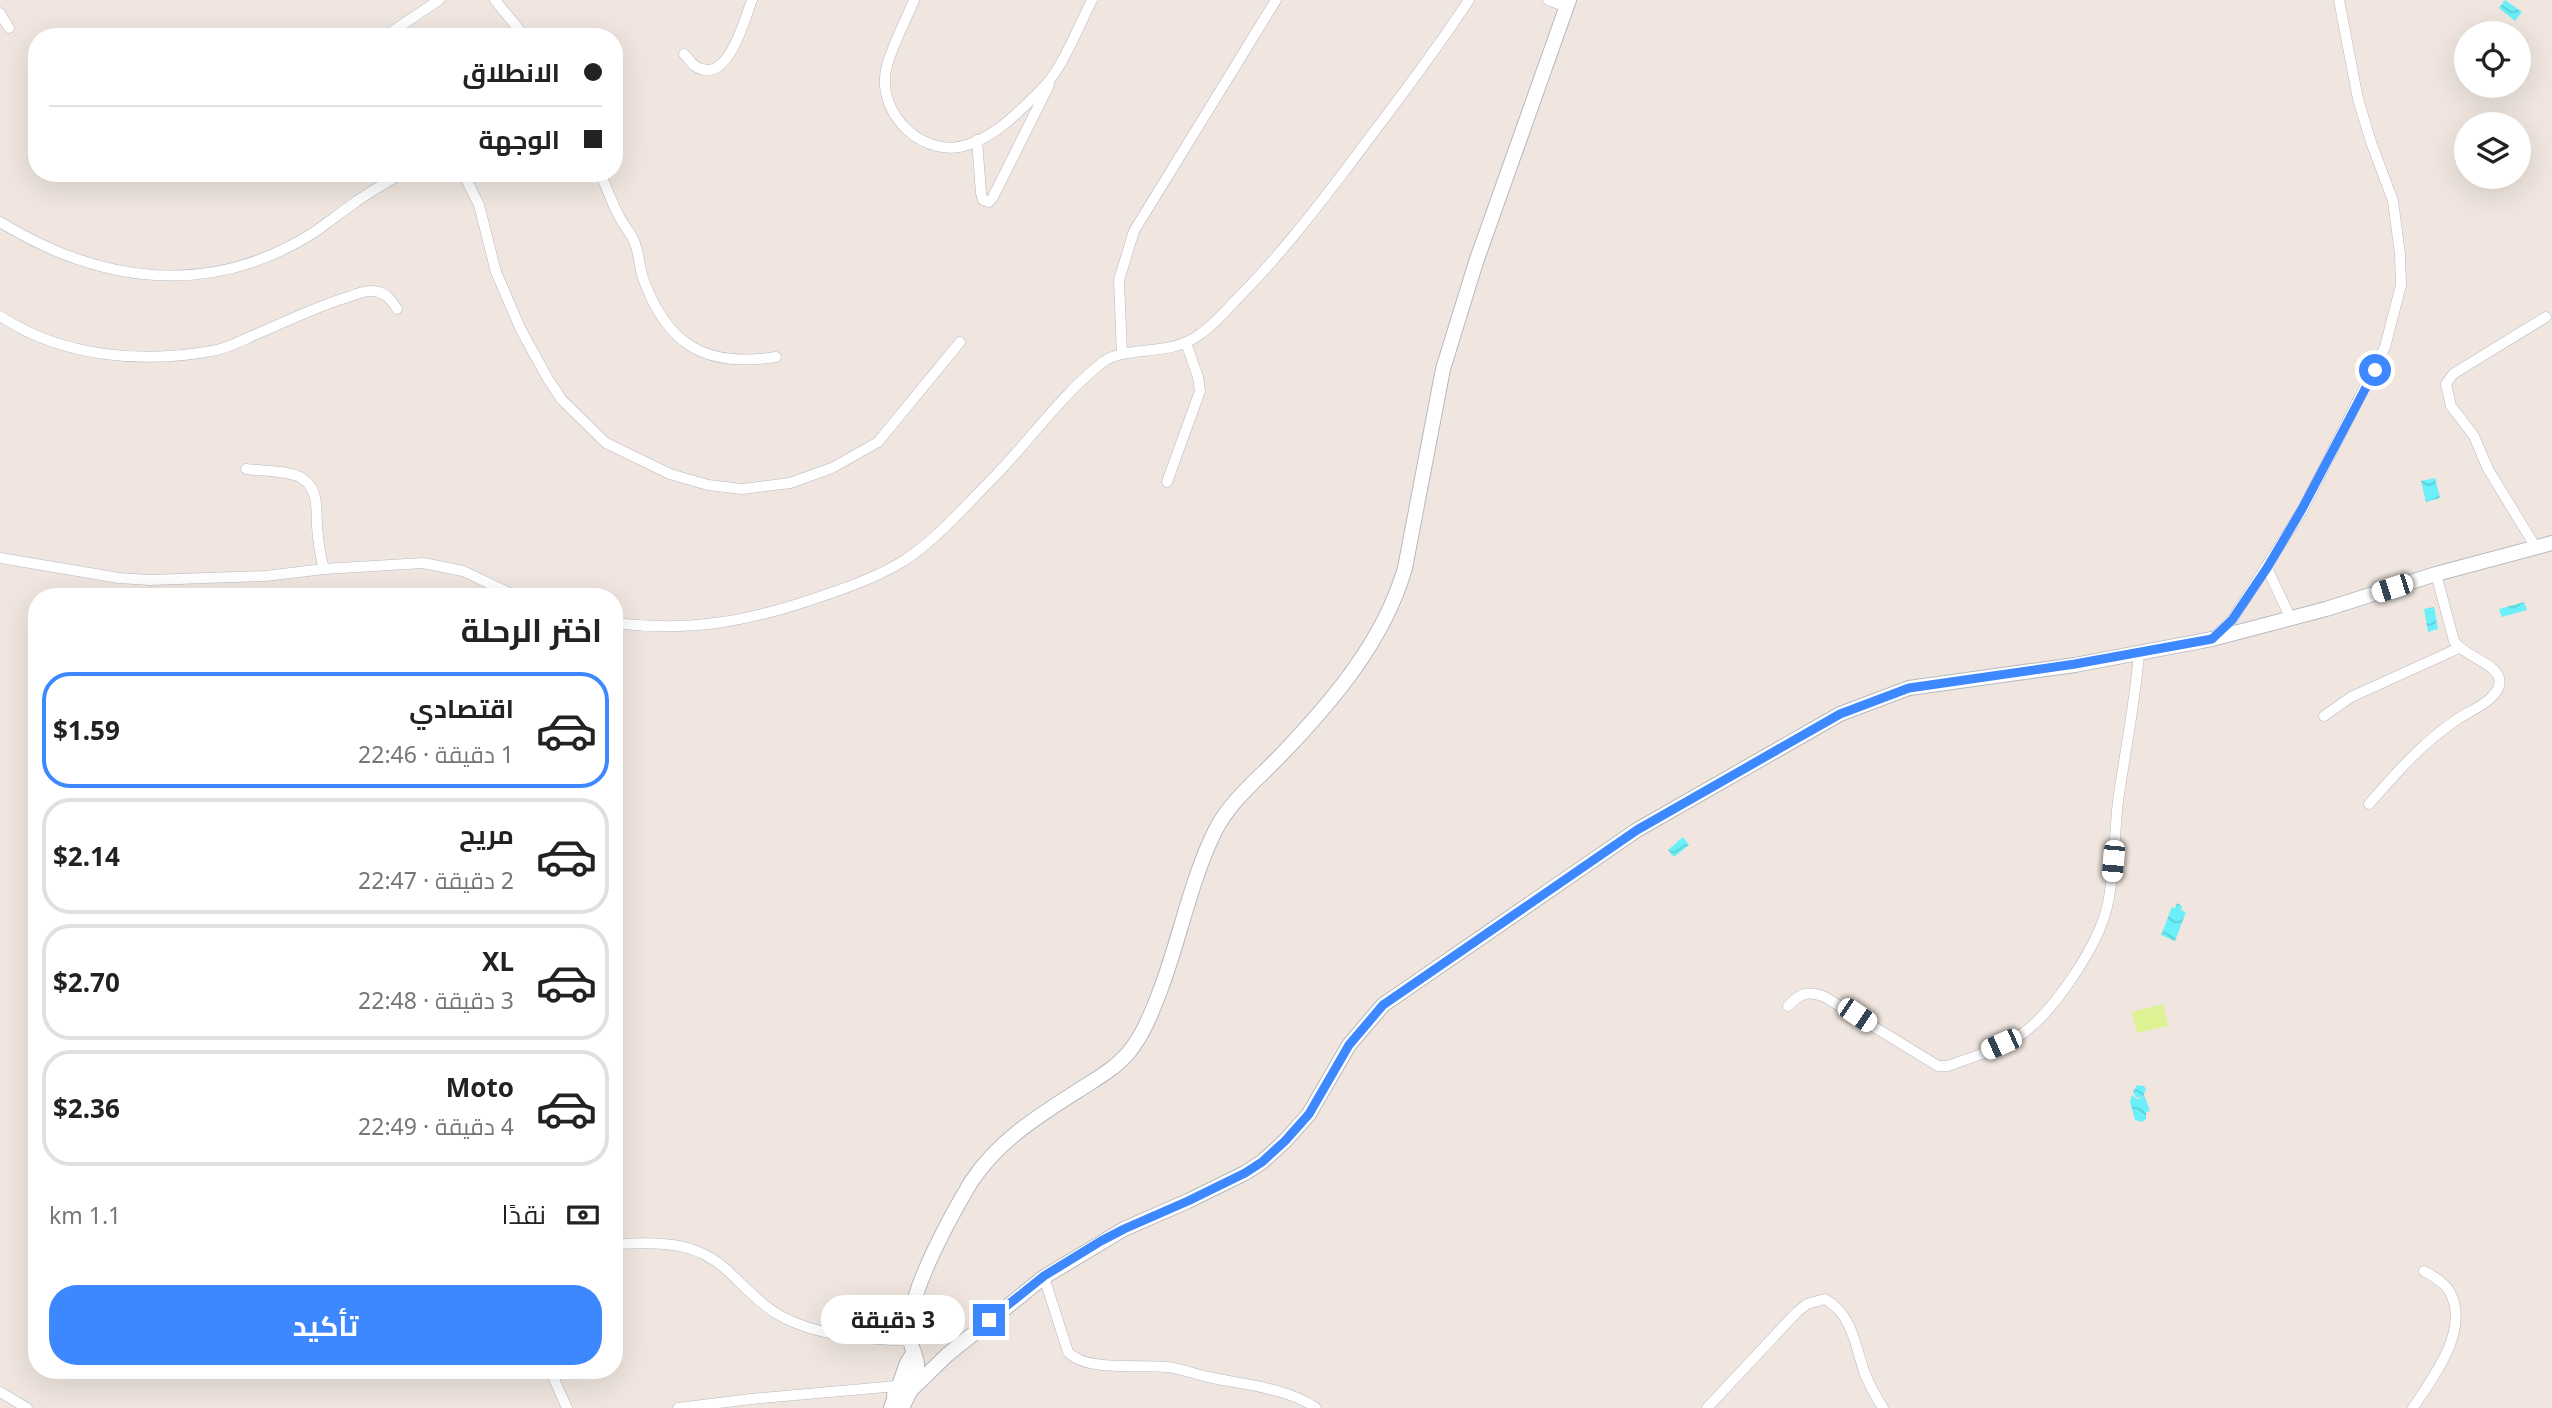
<!DOCTYPE html>
<html lang="ar">
<meta charset="utf-8">
<style>
body{margin:0;font-family:"Noto Sans",Cairo,sans-serif;background:#f2f2f2;color:#222;direction:rtl;height:100vh;display:flex;flex-direction:column;font-size:26px;white-space:nowrap}
*{box-sizing:border-box;margin:0}
p{font-size:23px;color:#767676}
.icon{flex:none;width:38px;height:38px;fill:none;stroke:currentColor;stroke-width:2;stroke-linecap:round;stroke-linejoin:round}
.map{position:relative;flex:1;overflow:hidden;direction:ltr}
.panel{position:absolute;left:28px;top:588px;width:595px;height:791px;display:flex;flex-direction:column;background:#fff;border-radius:28px;box-shadow:0 7px 28px #0002;direction:rtl}
.panel>*{flex:none}
.guide{position:absolute;left:28px;top:28px;width:595px;height:154px;border-radius:28px;box-shadow:0 7px 28px #0002;direction:rtl;display:grid;align-content:center;height:154px;padding:0 21px;background:#fff}
.buttons{position:absolute;left:2454px;top:21px;display:grid;gap:14px}
.buttons a{display:grid;place-items:center;width:77px;height:77px;border-radius:50%;background:#fff;box-shadow:0 7px 28px #0002;font-size:35px}
.end{position:absolute;width:32px;height:32px;margin:-16px;border:9px solid #3d88ff;background:#fff;box-shadow:0 0 0 4px #fff}
.from{border-radius:50%}
.bubble{position:absolute;height:49px;border-radius:24px;background:#fff;box-shadow:0 7px 28px #0002;font-size:23px;font-weight:700;line-height:49px;text-align:center;direction:rtl}
.car{position:absolute;width:21px;height:42px;margin:-21px -10px;border-radius:9px;box-shadow:0 0 5px 2px #0007;background:linear-gradient(#fff 24%,#345 0 40%,#fff 0 76%,#345 0 86%,#fff 0)}
.guide b{display:flex;align-items:center;gap:24px;height:66px;font-size:26px}
.guide b+b{border-top:2px solid #e0e0e0}
.guide i{width:18px;height:18px;background:#222}
ul{padding:0;list-style:none}
li{display:flex;align-items:center;gap:21px;height:116px;margin:0 14px 10px;padding:0 7px;border:4px solid #e0e0e0;border-radius:28px}
li div{flex:1}
li b{display:block;font-size:26px}
li em{font-style:normal;font-weight:700}
li.selected{border-color:#3d88ff}
li>.icon{width:63px;height:63px;stroke-width:1.5}
h2{padding:0 21px;font-size:32px;line-height:84px}
.pay{display:flex;align-items:center;gap:18px;height:77px;padding:0 21px;font-size:26px}
.pay p{margin-inline-start:auto}
.primary-button{display:flex;gap:14px;margin-top:auto;padding:14px 21px}
.primary-button a{flex:1;height:80px;border-radius:28px;background:#3d88ff;color:#fff;font-size:28px;font-weight:700;line-height:80px;text-align:center}
.map>svg:first-child{display:block}
.pitch{fill:#ddf293}
.water{fill:url(#water-waves)}
.lines{fill:none;stroke-linecap:round;stroke-linejoin:round}
.street-casing{stroke:#b3b9c2;stroke-width:11}
.secondary-casing{stroke:#b3b9c2;stroke-width:16}
.street{stroke:#fff;stroke-width:10}
.secondary{stroke:#fff;stroke-width:14}
.route{stroke:#3d88ff;stroke-width:9}
</style>
<div class="map">
<svg width="2552" height="1408" viewBox="0 0 2552 1408">
<defs>
<pattern id="water-waves" width="16" height="10" patternUnits="userSpaceOnUse" patternTransform="scale(1.75)"><rect width="16" height="10" fill="#6bf0f9"/><path d="M0 5q4-4 8 0t8 0" fill="none" stroke="#5dced6"/></pattern>
</defs>
<rect width="100%" height="100%" fill="#f0e6df"/>
<path class="pitch" d="M2163,1004L2168,1026L2137,1033L2132,1012Z"/>
<g class="water">
<path d="M2505,0L2522,12L2515,21L2499,8Z"/>
<path d="M2435,478L2440,498L2426,502L2421,481Z"/>
<path d="M2524,602L2527,610L2502,617L2499,609Z"/>
<path d="M2434,607L2438,629L2428,632L2424,609Z"/>
<path d="M1683,837L1689,845L1674,857L1668,850Z"/>
<path d="M2177,903L2182,906L2181,910L2186,912L2175,941L2161,935L2172,907L2175,908Z"/>
<path d="M2137,1085L2144,1086L2146,1089L2143,1097H2145L2150,1111L2146,1112V1119L2142,1122L2135,1120L2130,1102L2132,1095L2137,1099L2142,1098L2136,1097L2133,1092Z"/>
</g>
<g class="lines">
<g class="street-casing">
<g id="street">
<path d="M495,0L525,37"/>
<path d="M914,0C907,18 889,52 886,70C877,115 925,161 970,144C997,135 1022,109 1042,89C1063,68 1078,27 1092,0"/>
<path d="M1548,0L1567,7"/>
<path d="M0,13L9,28"/>
<path d="M384,37L439,0"/>
<path d="M684,54C687,57 691,63 695,66C728,87 744,20 752,0"/>
<path d="M977,140L981,193L983,200L989,202L993,197L1049,85"/>
<path d="M463,173L479,205L496,272L521,330L548,379L562,400L606,443L670,474L708,485L742,489L790,483L832,468L878,442L960,342"/>
<path d="M600,173C607,188 612,204 620,218C624,226 631,233 634,241C639,252 639,266 643,278C667,345 705,368 776,357"/>
<path d="M0,222C101,284 210,298 313,233C328,223 342,211 357,201C371,191 387,182 403,173"/>
<path d="M0,316C63,358 145,364 217,350C229,347 241,341 252,336C286,322 317,306 351,296C360,293 369,289 378,292C387,294 392,301 397,309"/>
<path d="M1122,354L1119,280L1134,231L1276,0"/>
<path d="M246,469C262,471 284,470 300,477C319,487 316,508 317,526C318,541 320,555 324,569"/>
<path d="M1167,482L1200,391L1198,377L1186,343"/>
<path d="M2535,546L2488,469L2474,436L2451,406L2446,384L2453,374L2546,317"/>
<path d="M0,558L119,578L150,580L266,576L324,569L423,563L463,571L518,597"/>
<path d="M2267,568L2291,619"/>
<path d="M614,623C692,633 755,620 828,594C855,585 881,575 905,560C938,538 967,504 995,476C1031,439 1062,394 1103,362C1125,345 1170,357 1199,335C1212,326 1224,313 1235,301C1276,260 1312,214 1347,168C1388,113 1431,58 1469,0"/>
<path d="M2214,637L2232,620L2303,509L2385,347L2401,285L2400,254L2393,201L2371,142L2358,99L2339,0"/>
<path d="M2324,716L2351,697L2459,648"/>
<path d="M2369,804C2396,773 2424,741 2459,718C2472,710 2504,697 2499,678C2495,663 2464,656 2454,641L2436,574"/>
<path d="M1788,1006C1801,992 1808,991 1825,997L1938,1066H1948C1972,1057 2001,1049 2022,1034C2054,1011 2098,946 2107,907C2115,873 2114,836 2118,801C2125,752 2135,703 2139,653"/>
<path d="M614,1244C659,1243 695,1239 730,1273C746,1288 760,1304 779,1315C818,1337 867,1339 911,1341"/>
<path d="M1044,1277L1068,1352C1086,1372 1140,1364 1166,1367C1180,1368 1194,1374 1208,1377C1243,1385 1286,1387 1316,1408"/>
<path d="M550,1370L567,1408"/>
<path d="M0,1392L27,1408"/>
<path d="M678,1408L751,1399L897,1386"/>
<path d="M1707,1408L1796,1313L1807,1304L1825,1299C1853,1315 1855,1346 1865,1374C1870,1386 1876,1397 1883,1408"/>
<path d="M2413,1408C2433,1377 2470,1331 2450,1292C2444,1282 2434,1277 2424,1271"/>
</g>
</g>
<g class="secondary-casing">
<g id="secondary">
<path d="M894,1395L910,1391L947,1355L1044,1277L1124,1229L1188,1201L1245,1173L1262,1162L1285,1141L1309,1114L1349,1045L1383,1005L1637,830L1840,714L1909,688L2075,665L2212,639L2326,609L2436,574L2552,543"/>
<path d="M891,1408L907,1363L914,1352"/>
<path d="M902,1408C908,1395 918,1379 917,1363C916,1356 912,1350 911,1343C910,1335 911,1325 911,1317C915,1281 952,1214 971,1182C998,1141 1038,1116 1079,1090C1096,1079 1116,1068 1129,1052C1143,1035 1152,1012 1160,991C1180,939 1190,882 1215,831C1230,801 1257,780 1280,756C1332,702 1384,641 1405,568L1443,369L1476,262L1569,0"/>
</g>
</g>
<use href="#street" class="street"/>
<use href="#secondary" class="secondary"/>
</g>
<g class="lines">
<path class="route" d="M989,1320L1044,1276L1101,1241L1124,1229L1188,1201L1245,1173L1262,1162L1285,1141L1309,1114L1349,1045L1383,1005L1637,830L1840,714L1909,688L2075,664L2212,639L2232,620L2267,568L2302,509L2375,370"/>
</g>
</svg>
<div class="buttons">
<a><svg class="icon" aria-label="locate" viewBox="0 0 24 24"><circle cx="12" cy="12" r="6"/><path d="M12 2v4M12 18v4M2 12h4M18 12h4"/></svg></a>
<a><svg class="icon" aria-label="layers" viewBox="0 0 24 24"><path d="M12 4l9 5-9 5-9-5zM3 14l9 5 9-5"/></svg></a>
</div>
<i class="end from" style="left:2375px;top:370px"></i>
<i class="end" style="left:989px;top:1320px"></i>
<div class="bubble" style="left:821px;top:1295px;width:144px">3 دقيقة</div>
<i class="car" style="left:2392px;top:588px;rotate:252deg"></i>
<i class="car" style="left:2113px;top:861px;rotate:185deg"></i>
<i class="car" style="left:1857px;top:1015px;rotate:124deg"></i>
<i class="car" style="left:2001px;top:1044px;rotate:246deg"></i>
<div class="guide">
<b><i class="from"></i>الانطلاق</b>
<b><i></i>الوجهة</b>
</div>
<section class="panel">
<h2>اختر الرحلة</h2>
<ul>
<li class="selected"><svg class="icon" aria-label="car" viewBox="0 0 24 24"><path d="M5 17H2v-5l4-1 3-4h7l3 4 3 1v5h-3M9 17h6M6 11h13"/><circle cx="7" cy="17" r="2"/><circle cx="17" cy="17" r="2"/></svg><div><b>اقتصادي</b><p>1 دقيقة · 22:46</p></div><em>$1.59</em></li>
<li><svg class="icon" aria-label="car" viewBox="0 0 24 24"><path d="M5 17H2v-5l4-1 3-4h7l3 4 3 1v5h-3M9 17h6M6 11h13"/><circle cx="7" cy="17" r="2"/><circle cx="17" cy="17" r="2"/></svg><div><b>مريح</b><p>2 دقيقة · 22:47</p></div><em>$2.14</em></li>
<li><svg class="icon" aria-label="car" viewBox="0 0 24 24"><path d="M5 17H2v-5l4-1 3-4h7l3 4 3 1v5h-3M9 17h6M6 11h13"/><circle cx="7" cy="17" r="2"/><circle cx="17" cy="17" r="2"/></svg><div><b>XL</b><p>3 دقيقة · 22:48</p></div><em>$2.70</em></li>
<li><svg class="icon" aria-label="car" viewBox="0 0 24 24"><path d="M5 17H2v-5l4-1 3-4h7l3 4 3 1v5h-3M9 17h6M6 11h13"/><circle cx="7" cy="17" r="2"/><circle cx="17" cy="17" r="2"/></svg><div><b>Moto</b><p>4 دقيقة · 22:49</p></div><em>$2.36</em></li>
</ul>
<div class="pay"><svg class="icon" aria-label="cash" viewBox="0 0 24 24"><path d="M3 7h18v10H3z"/><circle cx="12" cy="12" r="2"/></svg>نقدًا<p>1.1 km</p></div>
<div class="primary-button"><a>تأكيد</a></div>
</section>
</div>
